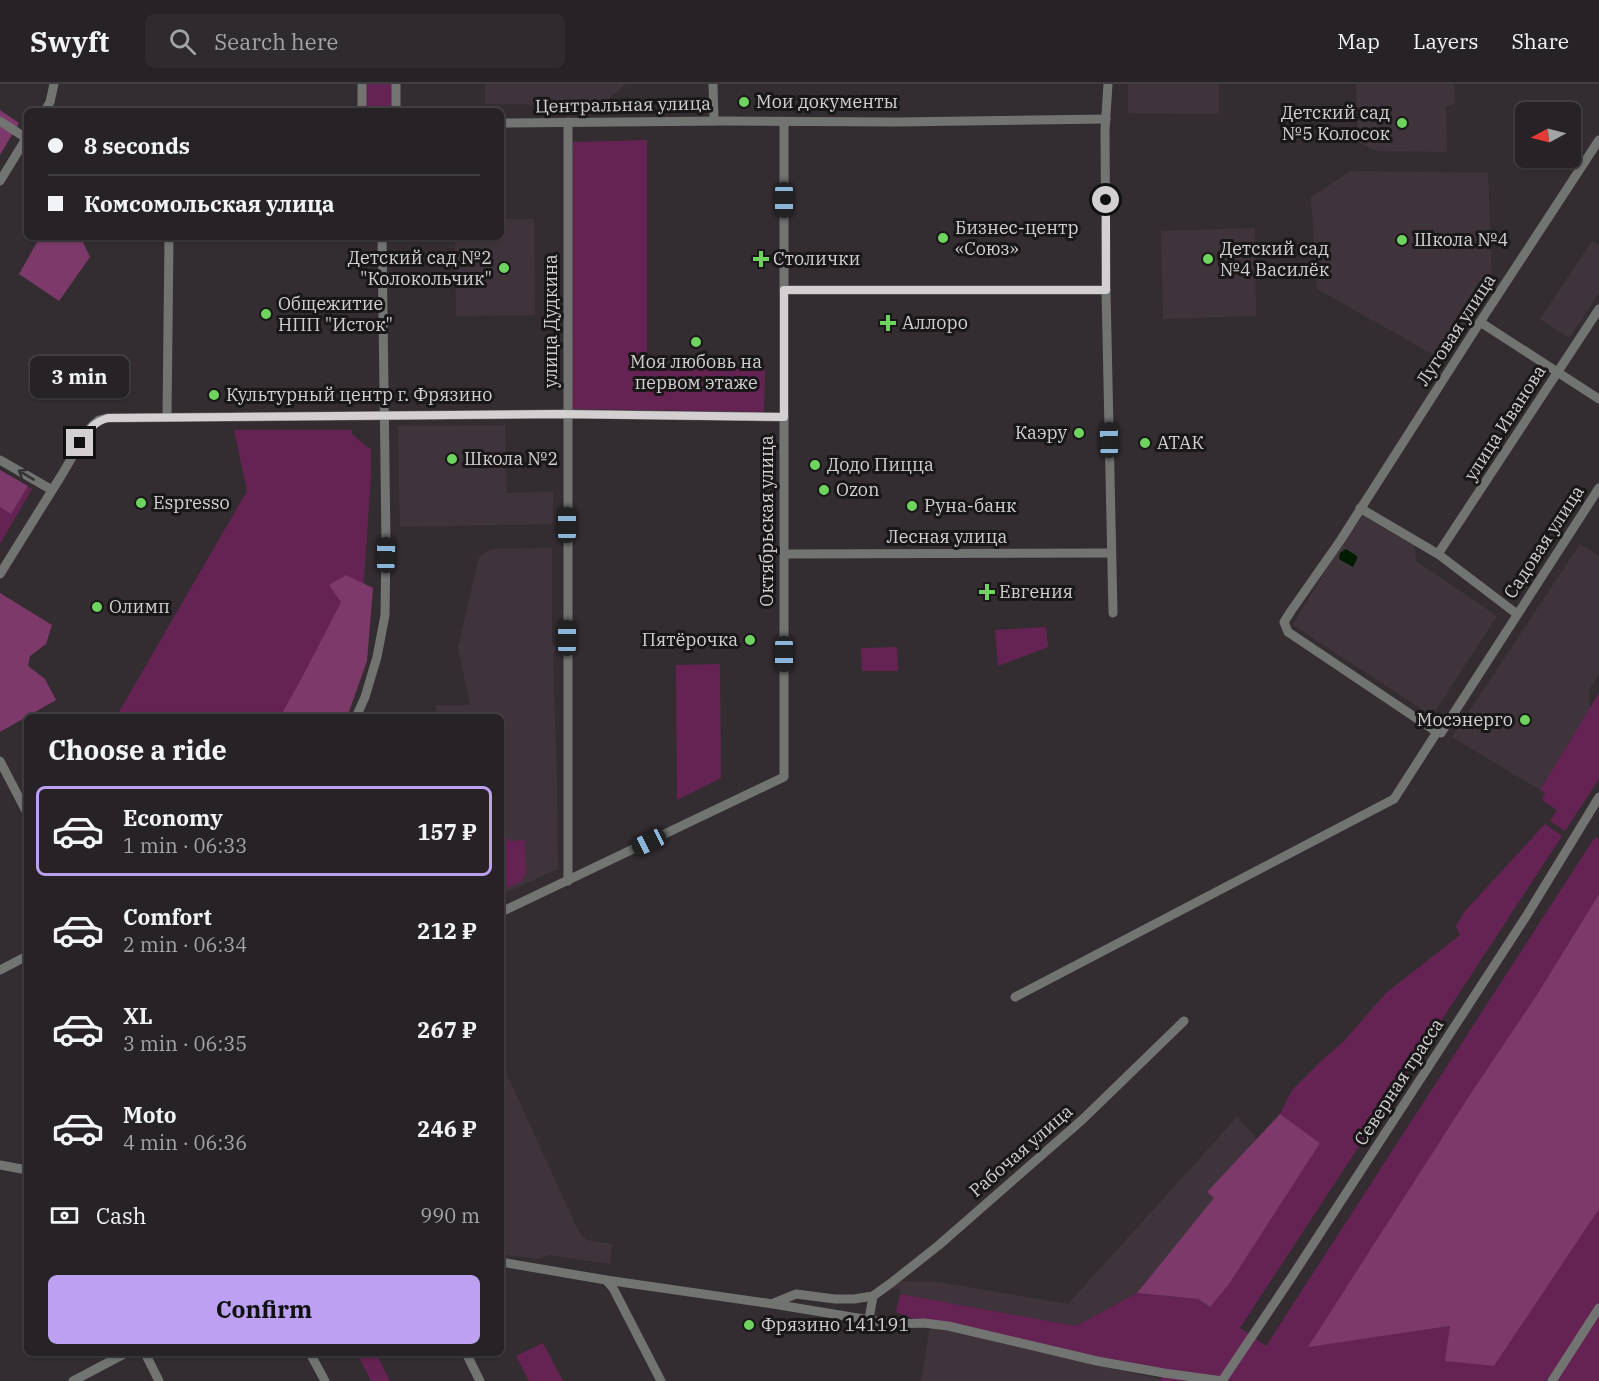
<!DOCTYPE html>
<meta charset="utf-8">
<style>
body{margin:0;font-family:"IBM Plex Serif",serif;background:#2e2a2d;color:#f1f3f6;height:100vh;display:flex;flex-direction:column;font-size:22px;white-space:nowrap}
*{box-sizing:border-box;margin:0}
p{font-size:20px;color:#a4a4a7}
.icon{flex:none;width:33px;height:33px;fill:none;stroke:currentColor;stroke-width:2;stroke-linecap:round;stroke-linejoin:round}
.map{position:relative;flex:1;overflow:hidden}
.side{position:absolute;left:24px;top:630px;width:480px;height:642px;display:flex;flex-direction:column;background:#262225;border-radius:9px;box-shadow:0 2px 4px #0004,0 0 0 2px #423f42}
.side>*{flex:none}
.hud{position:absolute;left:24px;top:24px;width:480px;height:132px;border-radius:9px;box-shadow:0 2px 4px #0004,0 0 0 2px #423f42;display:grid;align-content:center;height:132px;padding:0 24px;background:#262225}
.needle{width:39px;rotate:263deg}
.fabs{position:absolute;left:1515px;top:18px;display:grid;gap:12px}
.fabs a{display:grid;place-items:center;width:66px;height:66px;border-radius:9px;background:#262225;box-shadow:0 2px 4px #0004,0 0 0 2px #423f42;font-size:30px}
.end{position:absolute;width:27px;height:27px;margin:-14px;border:8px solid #d4d0d2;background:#111;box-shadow:0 0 0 3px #111}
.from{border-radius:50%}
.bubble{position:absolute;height:42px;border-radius:9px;background:#262225;box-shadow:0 2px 4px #0004,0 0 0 2px #423f42;font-size:20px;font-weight:700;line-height:42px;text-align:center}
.car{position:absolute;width:18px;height:36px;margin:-18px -9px;border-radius:8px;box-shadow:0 0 4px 2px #0007;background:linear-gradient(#222 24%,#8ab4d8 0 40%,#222 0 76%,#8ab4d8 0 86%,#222 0)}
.hud b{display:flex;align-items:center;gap:21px;height:57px;font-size:22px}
.hud b+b{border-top:2px solid #423f42}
.hud i{width:15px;height:15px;background:#f1f3f6}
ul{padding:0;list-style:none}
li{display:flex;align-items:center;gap:18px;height:90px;margin:0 12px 9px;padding:0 12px;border:3px solid transparent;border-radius:9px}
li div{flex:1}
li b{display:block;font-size:22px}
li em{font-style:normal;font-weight:700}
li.on{border-color:#bca0f2}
li>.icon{width:54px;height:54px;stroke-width:1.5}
h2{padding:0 24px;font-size:27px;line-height:72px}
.pay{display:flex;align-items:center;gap:15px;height:66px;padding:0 24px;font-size:22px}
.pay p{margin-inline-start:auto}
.button{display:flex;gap:12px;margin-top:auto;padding:12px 24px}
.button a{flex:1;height:69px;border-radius:9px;background:#bca0f2;color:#111;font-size:24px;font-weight:700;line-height:69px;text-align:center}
header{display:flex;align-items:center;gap:36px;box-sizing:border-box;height:84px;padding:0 30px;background:#262225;border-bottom:2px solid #423f42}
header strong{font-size:28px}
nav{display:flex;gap:33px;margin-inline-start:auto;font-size:21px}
.search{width:420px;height:54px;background:#2e2a2d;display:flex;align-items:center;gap:15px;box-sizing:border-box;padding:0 21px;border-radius:9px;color:#a4a4a7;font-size:22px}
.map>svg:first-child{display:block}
.built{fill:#40343c}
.green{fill:#652353}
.forest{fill:#7c3969}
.water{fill:#011b00}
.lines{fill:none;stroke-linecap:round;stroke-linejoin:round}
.minor{stroke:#727472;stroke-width:9}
.oneway{stroke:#343333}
.route{stroke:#d4d0d2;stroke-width:8}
.poi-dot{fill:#6fd35f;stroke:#191718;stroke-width:2}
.labels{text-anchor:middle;stroke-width:6;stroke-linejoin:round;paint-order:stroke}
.poi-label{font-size:18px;fill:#d4d0d2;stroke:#191718;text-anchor:start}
.street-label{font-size:18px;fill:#d4d0d2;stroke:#191718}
</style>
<header>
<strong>Swyft</strong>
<div class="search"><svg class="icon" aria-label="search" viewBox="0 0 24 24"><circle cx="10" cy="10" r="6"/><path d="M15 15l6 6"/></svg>Search here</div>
<nav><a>Map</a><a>Layers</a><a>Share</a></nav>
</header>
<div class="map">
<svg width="1599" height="1297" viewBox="0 0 1599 1297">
<rect width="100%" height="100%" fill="#332d31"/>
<g class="built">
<path d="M485,0H626L601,21L485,20Z"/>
<path d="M1128,0H1219V30L1128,29Z"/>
<path d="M1356,0H1454L1455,20L1446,22L1447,68L1376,67L1358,58Z"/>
<path d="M1351,87L1488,89L1492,200L1443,276L1317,205L1311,113Z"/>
<path d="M501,135H534L535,231L456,232L455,153H501Z"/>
<path d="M1255,144L1256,232L1163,235L1161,147Z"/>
<path d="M1592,157L1599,161V209L1569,254L1540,235Z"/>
<path d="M505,341L507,409L553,408V440L400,443L398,342Z"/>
<path d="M1362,431L1414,461L1416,477L1497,532L1432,632L1293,541L1329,480Z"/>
<path d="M1580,460L1599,472V590L1589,606L1590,624L1540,706L1452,653Z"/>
<path d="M552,464V559L556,564L553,571L557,699L558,785L501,811V633H436V621H470L458,564L479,473L491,465Z"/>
<path d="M505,986L577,1144L582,1152L587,1156L612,1160L610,1180L550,1171L539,1175L501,1170V989Z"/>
<path d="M1237,1033L1257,1055L1208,1108L1215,1114L1137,1209L1076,1242L900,1210V1205L892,1204L900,1197L938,1198L1068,1220Z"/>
<path d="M930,1243L1160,1295V1297H921Z"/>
</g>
<g class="green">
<rect x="366" y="0" width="27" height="27"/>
<path d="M647,56V285H765L764,328L572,325L573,58Z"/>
<path d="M234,346H352V350L368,364H371V392L359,569L335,633H116L247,407Z"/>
<path d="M0,386L32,405L0,460Z"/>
<path d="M1046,543L1048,563L998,582L995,546Z"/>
<path d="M897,563L898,587H862L861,564Z"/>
<path d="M720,580L721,694L677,716L676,581Z"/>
<path d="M1599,609V695L1565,747L1550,737L1557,726L1542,716L1545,709L1540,706Z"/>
<path d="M1545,740L1562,752L1240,1244L1266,1262L1595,753L1599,755V810L1538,909L1469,1012L1309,1262L1451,1242L1494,1282L1599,1125V1297H1160L1163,1290L924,1239L896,1228L900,1210L1076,1242L1137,1209L1198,1215L1209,1223L1320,1059L1280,1030L1292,1006L1321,977L1343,958L1386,909L1460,851L1456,842L1464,828Z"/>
<path d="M501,743L509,757L525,756L526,789L521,798L501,806Z"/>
<path d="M543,1259L563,1297H529L516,1272Z"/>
<path d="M357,1269H376L390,1297H371Z"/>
</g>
<g class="forest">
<path d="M0,26L19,39L0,71Z"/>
<path d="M40,153H79L81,154L90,173L59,217L19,190Z"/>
<path d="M0,386L28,402L11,430L0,423Z"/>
<path d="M346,491L373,504L367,577L347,633H280L306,586L341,518L329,501Z"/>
<path d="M0,509L52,541L46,560L30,572L28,582L45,595L56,616L0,648Z"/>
<path d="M1599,810V1125L1494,1282L1445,1277L1450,1242L1308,1263L1469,1012L1538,909Z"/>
<path d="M1280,1030L1320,1059L1229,1200L1210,1223L1198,1215L1137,1209L1214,1114L1207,1108Z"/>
</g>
<path class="water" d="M1346,465L1357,472V475L1353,483L1339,475L1340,469Z"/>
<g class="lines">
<g class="minor">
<path d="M362,0V27"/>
<path d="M396,0V27"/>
<path d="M713,0L714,37"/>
<path d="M1108,0L1105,46L1106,206L1113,529"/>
<path d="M45,27L50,18L54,0"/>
<path d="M0,37L26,54"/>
<path d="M568,38V797"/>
<path d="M501,39L725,37L897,38L1106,35"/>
<path d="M1599,56L1480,238L1340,457L1291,527L1284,538L1288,548L1437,648L1441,649L1599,404"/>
<path d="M0,97L27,53"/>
<path d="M784,206H1106"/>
<path d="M1480,238L1599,315"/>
<path d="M167,333L169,153"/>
<path d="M0,376L52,406"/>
<path d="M1360,424L1438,470L1517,530"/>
<path d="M784,470L1111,469"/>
<path d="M1438,470L1599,225"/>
<path d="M0,490L61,392L87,348L93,341L99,336L107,334L567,330L784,333"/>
<path d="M356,633L365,613L377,573L385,531L386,458L382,153"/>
<path d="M0,677L27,729"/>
<path d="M501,828L784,693V38"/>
<path d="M0,886L27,872"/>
<path d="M1015,913L1394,715L1437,648"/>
<path d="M0,1081L27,1086"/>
<path d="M501,1178L606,1196L773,1220L894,1240L924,1239L948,1242L1097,1277L1164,1289L1223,1297"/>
<path d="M606,1196L613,1204L661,1297"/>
<path d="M774,1219L796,1210L835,1215H854L873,1212L891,1199L939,1161L1083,1035L1184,937"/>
<path d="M869,1235L873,1212"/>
<path d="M145,1269L159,1297"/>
<path d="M310,1269L325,1297"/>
<path d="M466,1269L480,1297"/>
<path d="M73,1297L126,1269"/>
<path d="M1222,1297L1291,1194L1527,831L1599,713"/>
<path d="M1552,1297L1599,1224"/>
</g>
</g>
<defs><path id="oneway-shaft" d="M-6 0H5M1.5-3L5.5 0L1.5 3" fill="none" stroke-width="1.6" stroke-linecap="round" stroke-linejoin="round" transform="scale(1.5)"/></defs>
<use class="oneway" href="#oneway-shaft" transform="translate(26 391) rotate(-149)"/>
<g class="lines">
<path class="route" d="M80,359C88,347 93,338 108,334L557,330L784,333V206H1106V116"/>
</g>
<g class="poi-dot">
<circle cx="744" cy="18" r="6"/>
<circle cx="1402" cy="39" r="6"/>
<circle cx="943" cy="154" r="6"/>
<circle cx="1402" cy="156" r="6"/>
<path d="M758 166h6v6h6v6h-6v6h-6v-6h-6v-6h6z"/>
<circle cx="1208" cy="175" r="6"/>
<circle cx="504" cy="184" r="6"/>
<circle cx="266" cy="230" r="6"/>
<path d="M885 230h6v6h6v6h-6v6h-6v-6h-6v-6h6z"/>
<circle cx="696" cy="258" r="6"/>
<circle cx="214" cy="311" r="6"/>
<circle cx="1079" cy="349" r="6"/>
<circle cx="1145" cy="359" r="6"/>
<circle cx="452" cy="375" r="6"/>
<circle cx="815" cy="381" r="6"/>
<circle cx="824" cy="406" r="6"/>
<circle cx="141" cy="419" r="6"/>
<circle cx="912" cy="422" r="6"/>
<path d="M984 499h6v6h6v6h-6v6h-6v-6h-6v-6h6z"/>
<circle cx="97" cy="523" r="6"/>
<circle cx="750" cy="556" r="6"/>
<circle cx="1525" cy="636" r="6"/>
<circle cx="749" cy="1241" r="6"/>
</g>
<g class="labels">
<g class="poi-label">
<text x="756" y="24">Мои документы</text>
<text x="1390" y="35" text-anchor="end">Детский сад<tspan x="1390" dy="21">№5 Колосок</tspan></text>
<text x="955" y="150">Бизнес-центр<tspan x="955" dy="21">«Союз»</tspan></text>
<text x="1414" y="162">Школа №4</text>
<text x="1220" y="171">Детский сад<tspan x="1220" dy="21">№4 Василёк</tspan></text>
<text x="492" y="180" text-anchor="end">Детский сад №2<tspan x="492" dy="21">"Колокольчик"</tspan></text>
<text x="773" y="181">Столички</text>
<text x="278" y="226">Общежитие<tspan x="278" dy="21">НПП "Исток"</tspan></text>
<text x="902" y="245">Аллоро</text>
<text x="696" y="284" text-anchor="middle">Моя любовь на<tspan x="696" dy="21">первом этаже</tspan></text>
<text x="226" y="317">Культурный центр г. Фрязино</text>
<text x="1067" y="355" text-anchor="end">Каэру</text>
<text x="1157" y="365">АТАК</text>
<text x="464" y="381">Школа №2</text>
<text x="827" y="387">Додо Пицца</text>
<text x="836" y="412">Ozon</text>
<text x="153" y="425">Espresso</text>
<text x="924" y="428">Руна-банк</text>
<text x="999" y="514">Евгения</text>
<text x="109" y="529">Олимп</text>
<text x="738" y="562" text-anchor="end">Пятёрочка</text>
<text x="1513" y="642" text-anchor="end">Мосэнерго</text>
<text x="761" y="1247">Фрязино 141191</text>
</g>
<g class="street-label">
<text transform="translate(623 21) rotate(-1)" y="6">Центральная улица</text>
<text transform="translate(551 237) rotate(-90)" y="6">улица Дудкина</text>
<text transform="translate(1456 246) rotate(-57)" y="6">Луговая улица</text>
<text transform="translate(1505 339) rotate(-57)" y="6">улица Иванова</text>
<text transform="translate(767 437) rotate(-90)" y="6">Октябрьская улица</text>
<text x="947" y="459">Лесная улица</text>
<text transform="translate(1544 458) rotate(-57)" y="6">Садовая улица</text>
<text transform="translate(1399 998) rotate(-57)" y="6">Северная трасса</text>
<text transform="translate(1021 1067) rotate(-41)" y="6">Рабочая улица</text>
</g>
</g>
</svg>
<div class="fabs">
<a><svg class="needle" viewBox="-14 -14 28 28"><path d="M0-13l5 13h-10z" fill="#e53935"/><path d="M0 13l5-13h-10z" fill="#a4a4a7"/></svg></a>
</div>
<i class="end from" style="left:1106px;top:116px"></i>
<i class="end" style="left:80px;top:359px"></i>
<div class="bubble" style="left:30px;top:272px;width:99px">3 min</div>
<i class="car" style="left:784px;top:116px;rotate:180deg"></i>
<i class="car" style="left:1109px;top:356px;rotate:359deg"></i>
<i class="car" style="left:567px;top:441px;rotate:0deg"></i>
<i class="car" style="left:386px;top:471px;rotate:1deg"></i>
<i class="car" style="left:567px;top:554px;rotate:0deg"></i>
<i class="car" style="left:784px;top:570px;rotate:180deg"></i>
<i class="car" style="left:649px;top:758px;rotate:244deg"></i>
<div class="hud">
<b><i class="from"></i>8 seconds</b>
<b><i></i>Комсомольская улица</b>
</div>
<section class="side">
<h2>Choose a ride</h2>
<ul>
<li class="on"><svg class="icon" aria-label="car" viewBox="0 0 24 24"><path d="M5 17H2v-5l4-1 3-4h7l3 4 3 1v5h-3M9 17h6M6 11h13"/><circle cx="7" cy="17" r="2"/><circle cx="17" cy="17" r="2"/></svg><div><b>Economy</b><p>1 min · 06:33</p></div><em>157 ₽</em></li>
<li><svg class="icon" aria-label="car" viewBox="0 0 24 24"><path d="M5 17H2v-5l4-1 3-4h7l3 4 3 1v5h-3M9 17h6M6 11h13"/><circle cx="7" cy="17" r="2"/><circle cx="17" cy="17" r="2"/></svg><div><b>Comfort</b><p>2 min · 06:34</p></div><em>212 ₽</em></li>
<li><svg class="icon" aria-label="car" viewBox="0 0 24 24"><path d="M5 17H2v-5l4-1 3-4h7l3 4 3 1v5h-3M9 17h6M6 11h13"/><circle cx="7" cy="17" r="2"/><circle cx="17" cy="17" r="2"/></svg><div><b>XL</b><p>3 min · 06:35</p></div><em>267 ₽</em></li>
<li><svg class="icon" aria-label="car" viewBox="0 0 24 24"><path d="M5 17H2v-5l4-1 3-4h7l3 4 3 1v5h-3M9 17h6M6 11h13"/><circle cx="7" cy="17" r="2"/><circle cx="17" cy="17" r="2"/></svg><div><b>Moto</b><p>4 min · 06:36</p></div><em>246 ₽</em></li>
</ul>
<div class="pay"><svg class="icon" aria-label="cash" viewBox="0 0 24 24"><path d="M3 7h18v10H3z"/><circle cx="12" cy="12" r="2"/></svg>Cash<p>990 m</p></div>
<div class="button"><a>Confirm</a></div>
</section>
</div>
